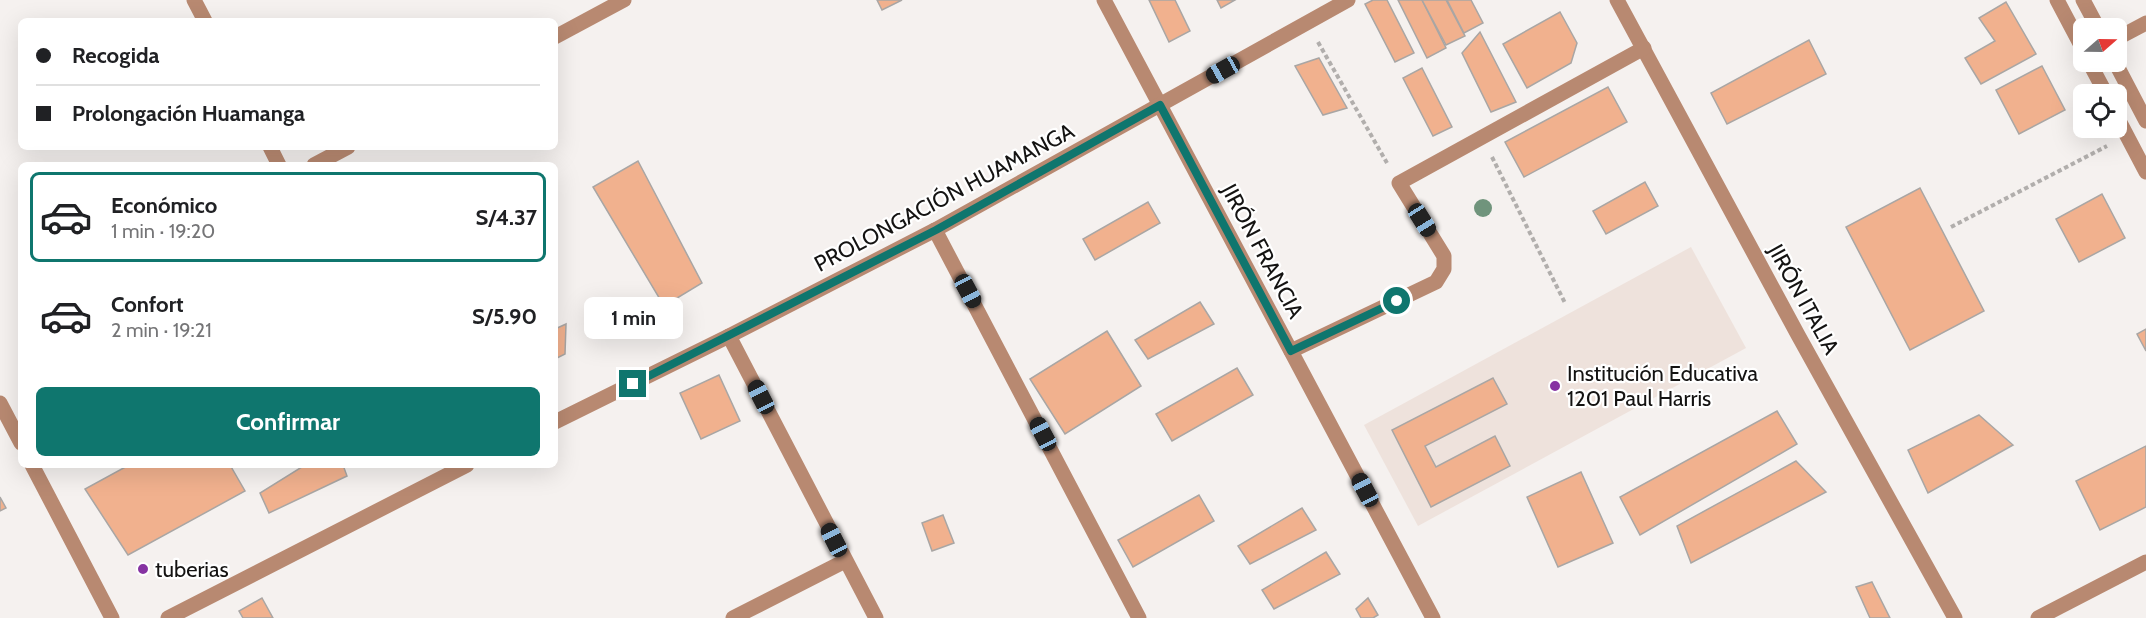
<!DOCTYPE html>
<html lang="es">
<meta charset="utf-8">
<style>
body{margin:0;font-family:Cabin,sans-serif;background:#f2f2f2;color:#202124;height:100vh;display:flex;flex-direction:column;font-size:22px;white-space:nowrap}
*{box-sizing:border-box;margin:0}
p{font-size:20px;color:#757577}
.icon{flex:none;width:33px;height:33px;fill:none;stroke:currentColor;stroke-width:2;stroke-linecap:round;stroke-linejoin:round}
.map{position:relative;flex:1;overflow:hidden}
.panel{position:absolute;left:18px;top:162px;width:540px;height:306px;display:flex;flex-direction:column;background:#fff;border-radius:9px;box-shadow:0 6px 24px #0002}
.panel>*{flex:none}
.guide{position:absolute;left:18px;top:18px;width:540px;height:132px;border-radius:9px;box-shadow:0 6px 24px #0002;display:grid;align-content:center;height:132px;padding:0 18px;background:#fff}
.needle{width:39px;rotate:70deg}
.fabs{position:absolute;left:2073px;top:18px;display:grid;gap:12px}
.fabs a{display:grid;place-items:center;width:54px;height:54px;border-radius:9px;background:#fff;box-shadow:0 6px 24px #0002;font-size:30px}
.end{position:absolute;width:27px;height:27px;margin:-14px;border:8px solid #0f766e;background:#fff;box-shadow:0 0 0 3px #fff}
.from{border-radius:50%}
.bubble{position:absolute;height:42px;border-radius:9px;background:#fff;box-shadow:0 6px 24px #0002;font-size:20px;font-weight:700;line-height:42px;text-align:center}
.car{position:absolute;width:18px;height:36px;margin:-18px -9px;border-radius:8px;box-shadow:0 0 4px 2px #0007;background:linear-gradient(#222 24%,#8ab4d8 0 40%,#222 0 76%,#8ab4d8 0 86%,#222 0)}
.guide b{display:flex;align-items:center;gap:21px;height:57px;font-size:22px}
.guide b+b{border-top:2px solid #e0e0e0}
.guide i{width:15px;height:15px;background:#202124}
ul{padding:10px 0 0;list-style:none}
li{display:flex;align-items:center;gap:18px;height:90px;margin:0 12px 9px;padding:0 6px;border:3px solid transparent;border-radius:9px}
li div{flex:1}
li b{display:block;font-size:22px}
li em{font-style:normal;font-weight:700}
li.selected{border-color:#0f766e}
li>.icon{width:54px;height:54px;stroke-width:1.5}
.cta{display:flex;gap:12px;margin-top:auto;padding:12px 18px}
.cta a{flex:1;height:69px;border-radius:9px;background:#0f766e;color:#fff;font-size:24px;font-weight:700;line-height:69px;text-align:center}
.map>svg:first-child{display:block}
.built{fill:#eee2dc}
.building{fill:#f1b18e;stroke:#a9a6a4;stroke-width:1.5}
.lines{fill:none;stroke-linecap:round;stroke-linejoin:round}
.path{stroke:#b1aeac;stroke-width:4;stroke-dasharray:4.5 3;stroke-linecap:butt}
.minor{stroke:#b88971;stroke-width:15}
.tree{fill:#70947c}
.route{stroke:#0f766e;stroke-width:8}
.poi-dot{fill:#8633a2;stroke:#fff;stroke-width:2}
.labels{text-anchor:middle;stroke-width:4.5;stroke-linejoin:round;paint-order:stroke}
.street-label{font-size:22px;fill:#141312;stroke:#fff}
.poi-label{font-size:22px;fill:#141312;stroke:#fff;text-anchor:start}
</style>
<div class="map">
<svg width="2146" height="618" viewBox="0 0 2146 618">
<rect width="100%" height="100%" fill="#f5f1ef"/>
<path class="built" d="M1691,247L1746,348L1418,526L1364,425Z"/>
<g class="building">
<path d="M877,0H902L882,10Z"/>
<path d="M1149,0H1175L1190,31L1169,42Z"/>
<path d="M1217,0H1235L1221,8Z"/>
<path d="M1373,0H1387L1414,53L1395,62L1365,4Z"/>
<path d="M1398,0H1422L1446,48L1427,58Z"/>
<path d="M1422,0H1446L1465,36L1446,45Z"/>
<path d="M1447,0H1471L1483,23L1464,33Z"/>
<path d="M2006,2L2036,54L1981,84L1965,58L1995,41L1979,18Z"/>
<path d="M1560,12L1577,43L1571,63L1527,88L1503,44Z"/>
<path d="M1480,32L1516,102L1491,112L1462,53Z"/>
<path d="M1809,40L1826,74L1727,124L1711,93Z"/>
<path d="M1319,58L1347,108L1323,115L1295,66Z"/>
<path d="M2042,66L2065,110L2019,134L1996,90Z"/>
<path d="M1422,68L1452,127L1433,136L1403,78Z"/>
<path d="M1608,87L1627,122L1524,177L1505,142Z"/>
<path d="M638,161L702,283L664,306L593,187Z"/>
<path d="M1645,182L1658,206L1606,234L1593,211Z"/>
<path d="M1920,188L1984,311L1910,350L1846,227Z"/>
<path d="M2102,194L2125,238L2079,262L2056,219Z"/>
<path d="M1148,202L1160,223L1095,260L1083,239Z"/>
<path d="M1200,302L1214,324L1148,359L1135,340Z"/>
<path d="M566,324L565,354L555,359V329Z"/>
<path d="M2146,329V351L2137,334Z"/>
<path d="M1107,331L1141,386L1065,434L1030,379Z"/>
<path d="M1237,368L1253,395L1172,441L1156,414Z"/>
<path d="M719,375L740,421L701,439L680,393Z"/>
<path d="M1493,378L1507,404L1425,446L1436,467L1495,436L1510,466L1431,507L1392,430Z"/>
<path d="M1777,411L1797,444L1640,535L1620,497Z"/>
<path d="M1979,415L2013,445L1928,493L1908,450Z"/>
<path d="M2146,446V507L2100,530L2076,481Z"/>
<path d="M1796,461L1826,492L1691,563L1677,526Z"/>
<path d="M129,465H230L245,491L128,555L85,489Z"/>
<path d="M305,465H343L347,476L269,513L260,493Z"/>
<path d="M1581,472L1613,543L1558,567L1527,497Z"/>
<path d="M1199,495L1214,521L1133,567L1118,540Z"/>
<path d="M0,497L6,508L0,511Z"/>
<path d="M1302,508L1316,530L1250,564L1238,546Z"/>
<path d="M943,515L954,543L932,551L922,523Z"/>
<path d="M1326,552L1340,574L1274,609L1262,590Z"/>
<path d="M1872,582L1890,618H1870L1856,587Z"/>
<path d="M262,598L273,618H243L239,611Z"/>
<path d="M1368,598L1378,615L1373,618H1361L1356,609Z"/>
</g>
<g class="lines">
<g class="path">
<path d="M1318,42L1387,163"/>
<path d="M1492,157L1565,303"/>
<path d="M1951,227L2107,146"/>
</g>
<g class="minor">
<path d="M194,0L205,21"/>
<path d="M1104,0L1433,618"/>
<path d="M1617,0L1798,335L1955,618"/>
<path d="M2057,0L2084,51"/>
<path d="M2083,0L2098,28"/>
<path d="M555,37L624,0"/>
<path d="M2116,39L2146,23"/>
<path d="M2089,62L2106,94"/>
<path d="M2115,62L2146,121"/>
<path d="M2116,115L2146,172"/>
<path d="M270,147L279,165"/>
<path d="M314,165L348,147"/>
<path d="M935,230L1139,618"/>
<path d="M729,336L876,618"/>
<path d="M1291,351L1436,282L1444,269V256L1399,183L1644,48"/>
<path d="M0,403L21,443"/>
<path d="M555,422L729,336L935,230L1348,0"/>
<path d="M32,465L112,618"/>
<path d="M168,618L467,465"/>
<path d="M733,618L845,561"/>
<path d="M2038,618L2146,562"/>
</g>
</g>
<circle class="tree" cx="1483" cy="208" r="9"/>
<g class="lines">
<path class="route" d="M633,384L936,230L1160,105L1291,351L1397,301"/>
</g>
<g class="poi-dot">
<circle cx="1555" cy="386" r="6"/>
<circle cx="143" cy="569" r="6"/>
</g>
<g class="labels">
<g class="street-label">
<text transform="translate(944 197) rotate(-28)" y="8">PROLONGACIÓN HUAMANGA</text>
<text transform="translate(1263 251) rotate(62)" y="8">JIRÓN FRANCIA</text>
<text transform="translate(1804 299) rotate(61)" y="8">JIRÓN ITALIA</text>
</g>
<g class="poi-label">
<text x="1567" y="381">Institución Educativa<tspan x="1567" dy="25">1201 Paul Harris</tspan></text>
<text x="155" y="577">tuberias</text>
</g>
</g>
</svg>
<div class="fabs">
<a><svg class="needle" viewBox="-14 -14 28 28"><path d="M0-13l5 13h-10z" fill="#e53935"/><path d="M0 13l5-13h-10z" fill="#757577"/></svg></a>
<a><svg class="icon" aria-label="locate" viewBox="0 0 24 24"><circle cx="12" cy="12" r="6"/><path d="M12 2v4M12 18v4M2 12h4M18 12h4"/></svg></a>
</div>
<i class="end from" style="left:1397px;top:301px"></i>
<i class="end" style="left:633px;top:384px"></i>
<div class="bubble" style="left:584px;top:297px;width:99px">1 min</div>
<i class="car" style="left:1223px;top:70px;rotate:241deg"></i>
<i class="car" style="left:1422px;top:220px;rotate:148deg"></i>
<i class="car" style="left:968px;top:291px;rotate:152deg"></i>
<i class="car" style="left:761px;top:397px;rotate:333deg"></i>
<i class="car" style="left:1043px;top:434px;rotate:332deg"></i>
<i class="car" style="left:1365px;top:490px;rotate:332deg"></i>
<i class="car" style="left:834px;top:540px;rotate:333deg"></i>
<div class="guide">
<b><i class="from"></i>Recogida</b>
<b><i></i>Prolongación Huamanga</b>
</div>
<section class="panel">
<ul>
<li class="selected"><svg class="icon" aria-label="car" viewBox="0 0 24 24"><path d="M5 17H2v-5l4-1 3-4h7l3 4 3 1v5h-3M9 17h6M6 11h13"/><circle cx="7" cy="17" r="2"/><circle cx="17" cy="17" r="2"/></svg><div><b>Económico</b><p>1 min · 19:20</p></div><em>S/4.37</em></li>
<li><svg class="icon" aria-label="car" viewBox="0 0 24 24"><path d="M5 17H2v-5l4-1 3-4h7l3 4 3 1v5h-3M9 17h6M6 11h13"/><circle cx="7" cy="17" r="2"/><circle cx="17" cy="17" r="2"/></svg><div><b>Confort</b><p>2 min · 19:21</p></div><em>S/5.90</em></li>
</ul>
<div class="cta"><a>Confirmar</a></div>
</section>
</div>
